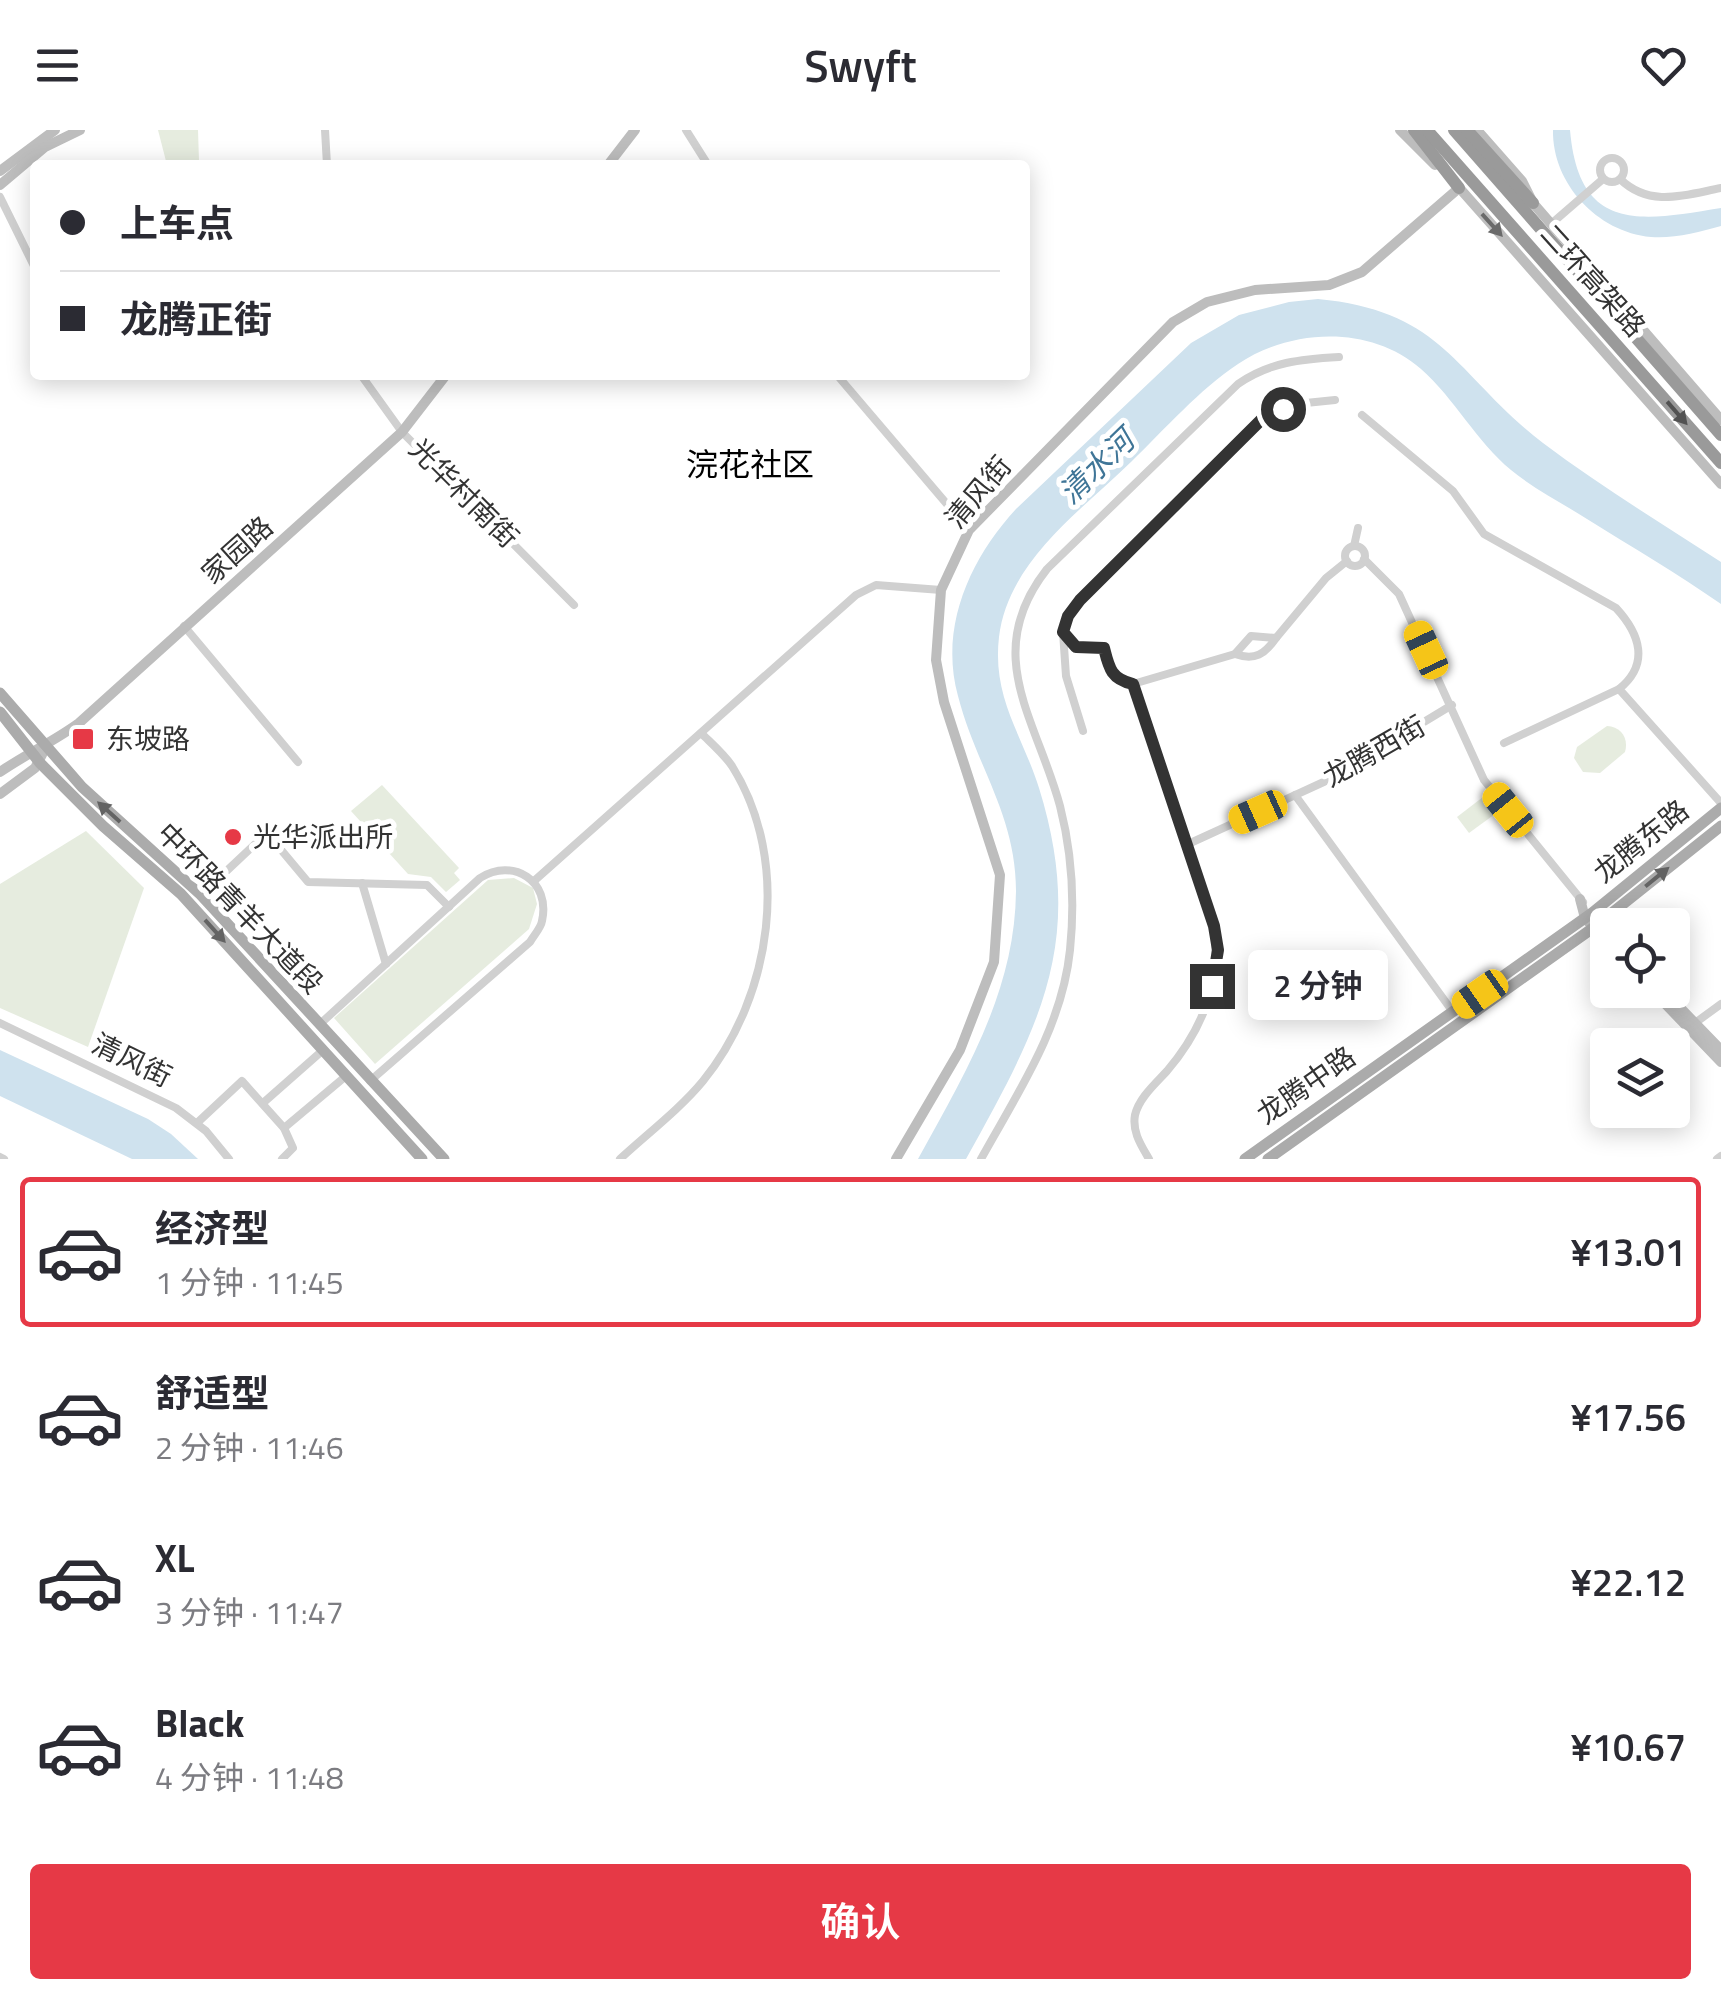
<!DOCTYPE html>
<html lang="zh">
<meta charset="utf-8">
<style>
body{margin:0;font-family:"Titillium Web","Noto Sans SC",sans-serif;background:#f2f2f3;color:#2b2b33;height:100vh;display:flex;flex-direction:column;font-size:38px;white-space:nowrap}
*{box-sizing:border-box;margin:0}
p{font-size:32px;color:#7c7c81}
.icon{flex:none;width:55px;height:55px;fill:none;stroke:currentColor;stroke-width:2;stroke-linecap:round;stroke-linejoin:round}
.map{position:relative;height:1029px;overflow:hidden}
.side{display:flex;flex-direction:column;background:#fff;flex:1}
.side>*{flex:none}
.top-card{position:absolute;left:30px;top:30px;width:1000px;height:220px;border-radius:10px;box-shadow:0 5px 25px #0003;display:grid;align-content:center;height:220px;padding:0 30px;background:#fff}
.buttons{position:absolute;left:1590px;top:778px;display:grid;gap:20px}
.buttons a{display:grid;place-items:center;width:100px;height:100px;border-radius:10px;background:#fff;box-shadow:0 5px 25px #0003;font-size:50px}
.end{position:absolute;width:45px;height:45px;margin:-22px;border:12px solid #333;background:#fff;box-shadow:0 0 0 5px #fff}
.from{border-radius:50%}
.bubble{position:absolute;height:70px;border-radius:10px;background:#fff;box-shadow:0 5px 25px #0003;font-size:32px;font-weight:600;line-height:70px;text-align:center}
.car{position:absolute;width:30px;height:60px;margin:-30px -15px;border-radius:12px;box-shadow:0 0 8px 2px #0007;background:linear-gradient(#f5c518 24%,#345 0 40%,#f5c518 0 76%,#345 0 86%,#f5c518 0)}
.top-card b{display:flex;align-items:center;gap:35px;height:95px;font-size:38px}
.top-card b+b{border-top:2px solid #e1e1e2}
.top-card i{width:25px;height:25px;background:#2b2b33}
ul{padding:18px 0 0;list-style:none}
li{display:flex;align-items:center;gap:30px;height:150px;margin:0 20px 15px;padding:0 10px;border:5px solid transparent;border-radius:10px}
li div{flex:1}
li b{display:block;font-size:38px}
li em{font-style:normal;font-weight:600}
li.on{border-color:#e63946}
li>.icon{width:90px;height:90px;stroke-width:1.5}
.action{display:flex;gap:20px;margin-top:auto;padding:20px 30px}
.action a{flex:1;height:115px;border-radius:10px;background:#e63946;color:#fff;font-size:40px;font-weight:600;line-height:115px;text-align:center}
header{display:flex;justify-content:space-between;align-items:center;height:130px;padding:0 30px;background:#fff;font-size:45px;font-weight:600}
.map>svg:first-child{display:block}
.green{fill:#e6ecdf}
.water{fill:#cfe2ee}
.lines{fill:none;stroke-linecap:round;stroke-linejoin:round}
.street{stroke:#d0d0d0;stroke-width:8}
.secondary{stroke:#bdbdbd;stroke-width:10}
.primary{stroke:#ababab;stroke-width:11}
.highway{stroke:#9a9a9a;stroke-width:12}
.oneway{fill:#6a6a6a}
.oneway2{fill:#525252}
.oneway3{fill:#636363}
.route{stroke:#333;stroke-width:12}
.poi-dot{fill:#e63946;stroke:#fff;stroke-width:4}
.labels{text-anchor:middle;stroke-width:10;stroke-linejoin:round;paint-order:stroke}
.street-label{font-size:28px;fill:#333;stroke:#fff}
.poi-label{font-size:28px;fill:#333;stroke:#fff;text-anchor:start}
.water-label{font-size:30px;font-style:italic;fill:#3f7597;stroke:#fff}
.quarter-label{font-size:32px;fill:#000;stroke:#fff}
</style>
<header><svg class="icon" aria-label="menu" viewBox="0 0 24 24"><path d="M4 6h16M4 12h16M4 18h16"/></svg>Swyft<svg class="icon" aria-label="heart" viewBox="0 0 24 24"><path d="M12 20l-8-8c-3-5 5-10 8-4 3-6 11-1 8 4z"/></svg></header>
<div class="map">
<svg width="1721" height="1029" viewBox="0 0 1721 1029">
<rect width="100%" height="100%" fill="#fff"/>
<g class="green">
<path d="M158,0H198L199,32L167,35Z"/>
<path d="M1607,596C1621,597 1629,608 1625,622L1600,643L1583,642L1574,628L1577,617Z"/>
<path d="M382,655L459,738L454,743L460,750L446,762L431,747L408,744L351,681Z"/>
<path d="M1483,667L1495,684L1469,703L1457,687Z"/>
<path d="M86,701L144,758L88,917L0,878V754Z"/>
<path d="M514,748L533,758L537,774L529,799L375,934L334,888L488,750Z"/>
</g>
<g class="water">
<path d="M1553,0H1570C1579,104 1641,91 1721,78V96C1699,102 1673,109 1651,107C1597,102 1552,53 1553,0Z"/>
<path d="M1318,169C1445,181 1455,245 1543,313C1600,356 1661,393 1721,432V474C1678,444 1632,417 1587,389C1562,373 1534,359 1511,340C1476,311 1455,269 1421,239C1371,195 1292,198 1238,234C1199,260 1166,298 1132,331C1081,381 1008,431 999,507C992,568 1022,604 1039,658C1087,812 1039,897 966,1029H918C965,943 1015,862 1016,761C1016,685 976,636 958,566C939,497 970,429 1016,379L1191,213L1239,185L1289,172Z"/>
<path d="M0,920L148,989L171,1004L198,1029H132L0,966Z"/>
</g>
<g class="lines">
<g class="street">
<path d="M325,0L327,35"/>
<path d="M686,0L708,35"/>
<circle cx="1612" cy="40" r="12"/>
<path d="M1620,49C1650,78 1685,65 1721,58"/>
<path d="M0,67L35,138"/>
<path d="M1551,94L1603,49"/>
<path d="M361,245L402,302L574,475"/>
<path d="M837,245L969,400"/>
<path d="M1362,285L1453,361L1484,404L1616,478C1640,504 1650,534 1619,559L1721,673"/>
<path d="M1354,416L1358,398"/>
<circle cx="1355" cy="426" r="10"/>
<path d="M1364,429L1399,464L1484,650L1583,772"/>
<path d="M184,496L298,632"/>
<path d="M1063,502L1066,546L1083,601"/>
<path d="M1235,524C1255,531 1265,524 1276,508"/>
<path d="M1133,554C1111,549 1109,538 1104,518L1076,517L1063,502L1073,479L1261,290L1296,274L1335,270"/>
<path d="M1504,613L1619,559"/>
<path d="M1295,665L1453,882"/>
<path d="M1186,715L1328,650L1452,575"/>
<path d="M534,751L856,465L876,455L941,460"/>
<path d="M362,753L386,834"/>
<path d="M201,765L267,703L308,752L427,755L449,777"/>
<path d="M0,893L176,978L206,1001L229,1029"/>
<path d="M1695,893L1721,874"/>
<path d="M320,894L480,748C513,727 551,751 542,791C541,798 534,805 530,812L370,951"/>
<path d="M263,973L322,921"/>
<path d="M197,993L242,951L284,998L293,1018L282,1029"/>
<path d="M284,998L346,946"/>
<path d="M0,1027L4,1029"/>
<path d="M620,1029C647,1004 680,979 703,951C772,866 792,732 732,636C724,624 711,613 701,603"/>
<path d="M981,1029C1018,962 1062,898 1070,820C1075,771 1072,723 1060,676C1037,590 980,524 1047,439L1238,254C1269,232 1302,229 1339,227"/>
<path d="M1149,1029C1141,1015 1132,1002 1135,985C1139,968 1155,954 1167,941C1202,900 1223,850 1213,796L1133,554L1235,524L1251,506L1276,508L1326,448L1347,431"/>
<path d="M1717,1029L1721,1026"/>
</g>
<g class="secondary">
<path d="M1400,0L1435,35"/>
<path d="M1477,0L1522,51L1533,73L1721,290"/>
<path d="M608,35L635,0"/>
<path d="M0,41L55,0"/>
<path d="M1455,53L1721,354"/>
<path d="M0,55L45,17L80,0"/>
<path d="M0,642C26,624 53,612 79,593L402,302L446,245"/>
<path d="M0,664L35,638L46,617"/>
<path d="M1580,769L1585,788L1608,813"/>
<path d="M1652,860L1721,932"/>
<path d="M1663,860L1721,920"/>
<path d="M896,1029L960,920L994,832L1000,745L944,572L936,530L941,460L969,400L1173,192L1207,172L1255,160L1329,155L1362,142L1459,58"/>
</g>
<g class="primary">
<path d="M0,563L82,657L201,765L444,1029"/>
<path d="M0,582L40,633L103,696L181,764L422,1029"/>
<path d="M1245,1029L1592,783L1721,678"/>
<path d="M1268,1029L1593,798L1721,696"/>
</g>
<g class="highway">
<path d="M1414,0L1459,58"/>
<path d="M1427,0L1721,333"/>
<path d="M1454,0L1721,305"/>
<path d="M1467,0L1533,73"/>
</g>
</g>
<defs><path id="oneway-solid" d="M-6-.8H1V-3.2L6.5 0L1 3.2V.8H-6Z" transform="scale(2.5)"/></defs>
<use class="oneway" href="#oneway-solid" transform="translate(1492 95) rotate(48)"/>
<use class="oneway2" href="#oneway-solid" transform="translate(1677 283) rotate(49)"/>
<g class="oneway3">
<use href="#oneway-solid" transform="translate(109 682) rotate(-138)"/>
<use href="#oneway-solid" transform="translate(1657 747) rotate(-39)"/>
<use href="#oneway-solid" transform="translate(215 801) rotate(48)"/>
</g>
<g class="lines">
<path class="route" d="M1212,856L1218,820L1214,796L1133,554C1111,549 1109,538 1104,518L1076,517L1063,502L1068,486L1080,470L1261,290L1283,279"/>
</g>
<g class="poi-dot">
<rect x="71" y="597" width="24" height="24" rx="5"/>
<circle cx="233" cy="707" r="10"/>
</g>
<g class="labels">
<g class="street-label">
<text transform="translate(1593 150) rotate(48)" y="10">二环高架路</text>
<text transform="translate(978 362) rotate(-50)" y="10">清风街</text>
<text transform="translate(464 363) rotate(45)" y="10">光华村南街</text>
<text transform="translate(237 420) rotate(-42)" y="10">家园路</text>
<text transform="translate(1374 621) rotate(-30)" y="10">龙腾西街</text>
<text transform="translate(1641 711) rotate(-39)" y="10">龙腾东路</text>
<text transform="translate(240 778) rotate(46)" y="10">中环路青羊大道段</text>
<text transform="translate(132 930) rotate(26)" y="10">清风街</text>
<text transform="translate(1306 955) rotate(-35)" y="10">龙腾中路</text>
</g>
<g class="poi-label">
<text x="106" y="619">东坡路</text>
<text x="253" y="717">光华派出所</text>
</g>
<g class="water-label">
<text transform="translate(1097 337) rotate(-44)" y="10">清水河</text>
</g>
<g class="quarter-label">
<text x="750" y="346">浣花社区</text>
</g>
</g>
</svg>
<div class="buttons">
<a><svg class="icon" aria-label="locate" viewBox="0 0 24 24"><circle cx="12" cy="12" r="6"/><path d="M12 2v4M12 18v4M2 12h4M18 12h4"/></svg></a>
<a><svg class="icon" aria-label="layers" viewBox="0 0 24 24"><path d="M12 4l9 5-9 5-9-5zM3 14l9 5 9-5"/></svg></a>
</div>
<i class="end from" style="left:1283px;top:279px"></i>
<i class="end" style="left:1212px;top:856px"></i>
<div class="bubble" style="left:1248px;top:820px;width:140px">2 分钟</div>
<i class="car" style="left:1426px;top:520px;rotate:335deg"></i>
<i class="car" style="left:1508px;top:680px;rotate:321deg"></i>
<i class="car" style="left:1258px;top:682px;rotate:246deg"></i>
<i class="car" style="left:1480px;top:864px;rotate:235deg"></i>
<div class="top-card">
<b><i class="from"></i>上车点</b>
<b><i></i>龙腾正街</b>
</div>
</div>
<section class="side">
<ul>
<li class="on"><svg class="icon" aria-label="car" viewBox="0 0 24 24"><path d="M5 17H2v-5l4-1 3-4h7l3 4 3 1v5h-3M9 17h6M6 11h13"/><circle cx="7" cy="17" r="2"/><circle cx="17" cy="17" r="2"/></svg><div><b>经济型</b><p>1 分钟 · 11:45</p></div><em>¥13.01</em></li>
<li><svg class="icon" aria-label="car" viewBox="0 0 24 24"><path d="M5 17H2v-5l4-1 3-4h7l3 4 3 1v5h-3M9 17h6M6 11h13"/><circle cx="7" cy="17" r="2"/><circle cx="17" cy="17" r="2"/></svg><div><b>舒适型</b><p>2 分钟 · 11:46</p></div><em>¥17.56</em></li>
<li><svg class="icon" aria-label="car" viewBox="0 0 24 24"><path d="M5 17H2v-5l4-1 3-4h7l3 4 3 1v5h-3M9 17h6M6 11h13"/><circle cx="7" cy="17" r="2"/><circle cx="17" cy="17" r="2"/></svg><div><b>XL</b><p>3 分钟 · 11:47</p></div><em>¥22.12</em></li>
<li><svg class="icon" aria-label="car" viewBox="0 0 24 24"><path d="M5 17H2v-5l4-1 3-4h7l3 4 3 1v5h-3M9 17h6M6 11h13"/><circle cx="7" cy="17" r="2"/><circle cx="17" cy="17" r="2"/></svg><div><b>Black</b><p>4 分钟 · 11:48</p></div><em>¥10.67</em></li>
</ul>
<div class="action"><a>确认</a></div>
</section>
